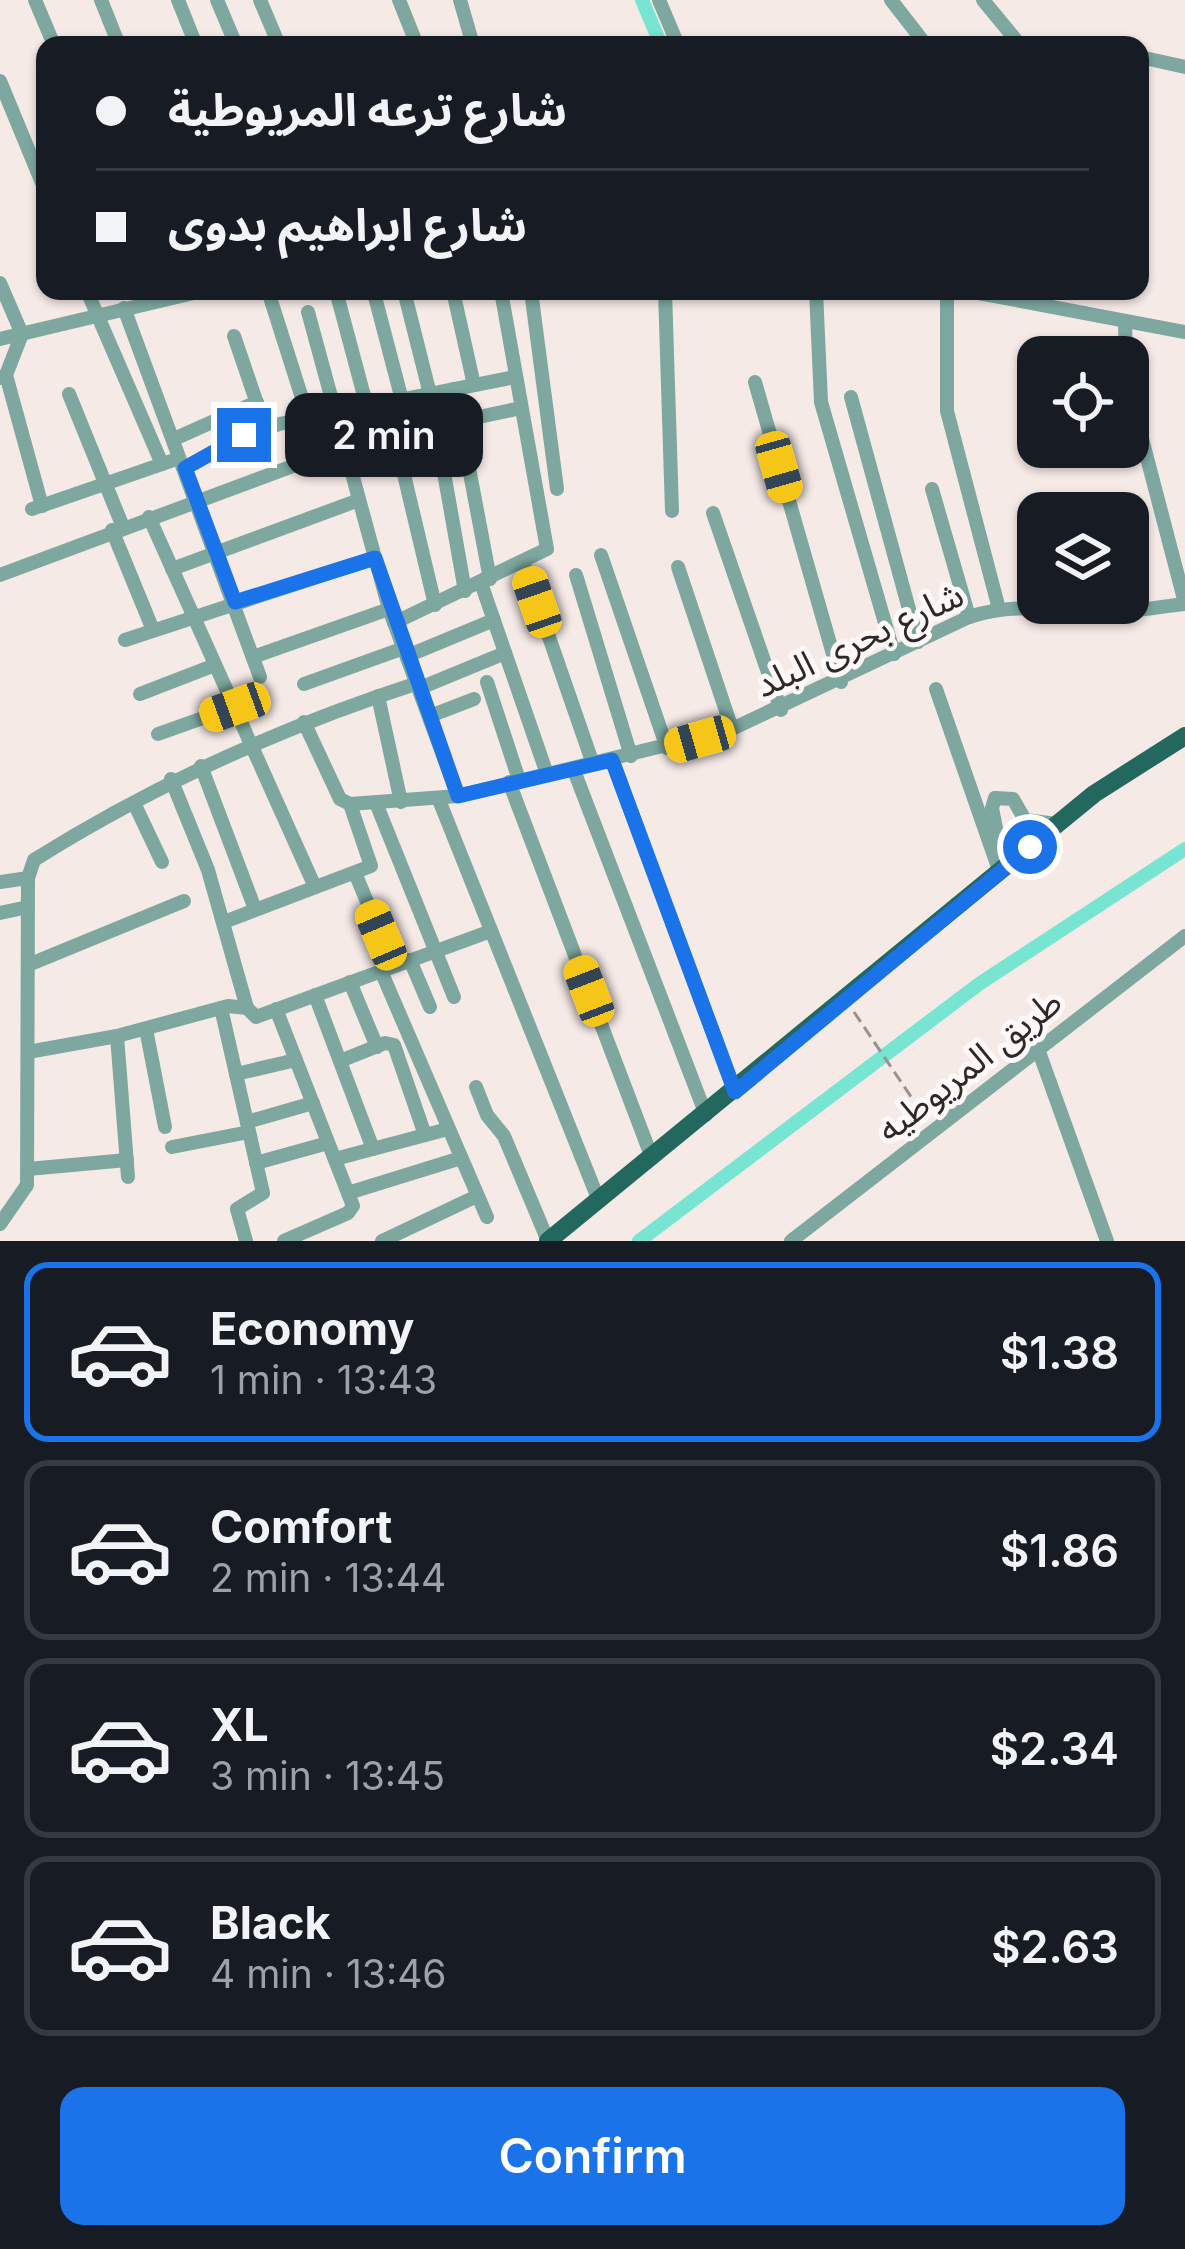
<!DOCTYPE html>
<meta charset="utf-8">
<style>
body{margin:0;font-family:Inter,"Noto Sans Arabic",sans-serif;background:#20242c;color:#f1f3f6;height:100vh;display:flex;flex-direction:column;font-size:45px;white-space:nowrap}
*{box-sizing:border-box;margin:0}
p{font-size:39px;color:#9ea1a6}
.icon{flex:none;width:66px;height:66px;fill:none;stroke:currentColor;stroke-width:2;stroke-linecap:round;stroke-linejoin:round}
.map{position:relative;height:1241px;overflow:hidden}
.details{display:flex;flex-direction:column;background:#171b24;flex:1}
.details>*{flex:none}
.guide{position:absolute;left:36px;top:36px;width:1113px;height:264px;border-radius:24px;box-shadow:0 3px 9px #0004;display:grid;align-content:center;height:264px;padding:0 60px;background:#171b24}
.controls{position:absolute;left:1017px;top:336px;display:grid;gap:24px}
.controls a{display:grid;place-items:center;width:132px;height:132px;border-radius:24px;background:#171b24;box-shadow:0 3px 9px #0004;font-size:60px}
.end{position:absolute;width:54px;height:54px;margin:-27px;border:15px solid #1a73e8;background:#fff;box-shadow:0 0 0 6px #fff}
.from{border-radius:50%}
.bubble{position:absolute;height:84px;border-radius:24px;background:#171b24;box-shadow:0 3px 9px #0004;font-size:39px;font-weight:600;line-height:84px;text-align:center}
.car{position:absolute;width:36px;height:72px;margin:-36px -18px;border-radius:15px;box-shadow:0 0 9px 3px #0007;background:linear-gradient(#f5c518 24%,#345 0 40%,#f5c518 0 76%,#345 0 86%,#f5c518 0)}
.guide b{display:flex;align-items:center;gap:42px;height:114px;font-size:45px}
.guide b+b{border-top:3px solid #363941}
.guide i{width:30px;height:30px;background:#f1f3f6}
ul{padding:21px 0 0;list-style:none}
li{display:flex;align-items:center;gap:36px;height:180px;margin:0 24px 18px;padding:0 36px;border:6px solid #363941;border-radius:24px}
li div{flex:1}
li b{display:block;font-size:45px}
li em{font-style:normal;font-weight:600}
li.on{border-color:#1a73e8}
li>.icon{width:108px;height:108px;stroke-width:1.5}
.cta{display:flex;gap:24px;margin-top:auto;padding:24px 60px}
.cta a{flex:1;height:138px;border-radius:24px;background:#1a73e8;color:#fff;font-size:48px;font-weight:600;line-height:138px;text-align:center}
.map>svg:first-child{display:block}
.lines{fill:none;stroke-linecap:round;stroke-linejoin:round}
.canal{stroke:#78e4d2;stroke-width:14}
.path{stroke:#9a918f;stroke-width:3;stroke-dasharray:12 6;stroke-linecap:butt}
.minor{stroke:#7da79f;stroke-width:14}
.major{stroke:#23685e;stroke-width:18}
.route{stroke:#1a73e8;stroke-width:15}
.labels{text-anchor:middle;stroke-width:10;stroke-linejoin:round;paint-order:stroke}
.street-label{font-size:36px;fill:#2d2928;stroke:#fef9f8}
</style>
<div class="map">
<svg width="1185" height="1241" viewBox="0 0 1185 1241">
<rect width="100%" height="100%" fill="#f6eae7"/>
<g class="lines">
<g class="canal">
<path d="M642,0L661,45"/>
<path d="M639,1241L979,984L1185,849"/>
</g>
<path class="path" d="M854,1012L926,1119"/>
<g class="minor">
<path d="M35,0L54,45"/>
<path d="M101,0L119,45"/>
<path d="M178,0L196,45"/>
<path d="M217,0L236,45"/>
<path d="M260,0L279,45"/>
<path d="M399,0L417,45"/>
<path d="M460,0L473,45"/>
<path d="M659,0L678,45"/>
<path d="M891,0L926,45"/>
<path d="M983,0L1020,45"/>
<path d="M1083,45H1101"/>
<path d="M1140,57L1185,67"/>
<path d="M0,81L45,190"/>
<path d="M0,283L22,334L6,375L0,378"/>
<path d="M87,291L162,464"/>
<path d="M268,291L309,420"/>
<path d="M336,291L367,407"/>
<path d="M404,291L430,394L465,591"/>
<path d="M453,291L474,385"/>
<path d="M531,291L557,489"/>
<path d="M665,291L672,511"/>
<path d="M816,291L821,402L894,654"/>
<path d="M947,291V411L999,609"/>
<path d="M968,291L1185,332"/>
<path d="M374,293L402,400"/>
<path d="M124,308L260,677"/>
<path d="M308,312L389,609L458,796"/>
<path d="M1125,321L1126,357"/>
<path d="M234,336L265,427"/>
<path d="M0,339L202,291"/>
<path d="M6,375L42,506"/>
<path d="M755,382L841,682"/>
<path d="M1128,385L1185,603"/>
<path d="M454,389L490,579"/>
<path d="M69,394L123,527"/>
<path d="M851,397L918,642"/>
<path d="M387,403L435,605"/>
<path d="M460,421L521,408"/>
<path d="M174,439L257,402"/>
<path d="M185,468L240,437L279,424L515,377"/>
<path d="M932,489L969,617"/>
<path d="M32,509L171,461"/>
<path d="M713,513L781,710"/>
<path d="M149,517L315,887"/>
<path d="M112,530L153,630"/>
<path d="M601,555L667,748"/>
<path d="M523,562L593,764"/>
<path d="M678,567L732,729"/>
<path d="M172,569L359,500"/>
<path d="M0,575L344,447"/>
<path d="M576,575L631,756"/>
<path d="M481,583L547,774"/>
<path d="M394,623L547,549L501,291"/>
<path d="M125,640L375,558"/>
<path d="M407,656L494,620"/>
<path d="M253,657L389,609"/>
<path d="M487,682L519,780"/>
<path d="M304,684L404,648"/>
<path d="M420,688L505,653"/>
<path d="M936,689L1000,873"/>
<path d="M140,694L215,665"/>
<path d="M378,696L401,802"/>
<path d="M430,716L474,699"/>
<path d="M158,734L234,707"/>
<path d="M612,760L735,1092"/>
<path d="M201,766L255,909"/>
<path d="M573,768L706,1115"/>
<path d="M171,779L208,870L247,1008"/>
<path d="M509,782L652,1158"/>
<path d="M439,800L599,1201"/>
<path d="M134,803L162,862"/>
<path d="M376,803L454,997"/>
<path d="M350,804L458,796L732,729L969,617C1015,602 1053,611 1100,612C1128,613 1157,607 1185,604"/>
<path d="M1003,863L992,808L995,798L1013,799L1025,820L1057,824"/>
<path d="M355,873L394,966"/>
<path d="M0,882L28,878"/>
<path d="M0,913L28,907"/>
<path d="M224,922L371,866L350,804L340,799L304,722"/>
<path d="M410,960L430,1007"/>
<path d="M28,965L184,901"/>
<path d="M381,971L487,1217"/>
<path d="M350,982L377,1047"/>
<path d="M315,995L373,1149"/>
<path d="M221,1008L263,1193L237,1209L246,1241"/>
<path d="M276,1009L353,1206L348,1213L284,1241"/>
<path d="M146,1029L165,1127"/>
<path d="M117,1036L128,1177"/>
<path d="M1038,1049L1107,1241"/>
<path d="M28,1052L117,1036L228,1006L247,1008L256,1017L491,931"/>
<path d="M340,1061L385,1043L394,1045L425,1135"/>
<path d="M236,1074L296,1060"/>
<path d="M476,1087L487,1115L504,1136L548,1241"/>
<path d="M247,1122L313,1103"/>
<path d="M172,1147L249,1132"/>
<path d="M335,1159L448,1129"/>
<path d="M256,1163L328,1143"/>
<path d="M28,1169L127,1160"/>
<path d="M348,1193L461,1158"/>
<path d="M0,1224L27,1185L28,878L34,860C155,784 282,727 418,683"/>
<path d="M382,1241L477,1196"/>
<path d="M791,1241L1185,936"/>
</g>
<path class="major" d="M548,1241L1094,794L1185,736"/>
</g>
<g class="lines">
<path class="route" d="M244,435L185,468L235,602L375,558L458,796L612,760L735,1092L1030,847"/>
</g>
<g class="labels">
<g class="street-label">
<text transform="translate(859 639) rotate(-25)" y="13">شارع بحرى البلد</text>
<text transform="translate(969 1065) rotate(-38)" y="13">طريق المريوطيه</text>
</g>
</g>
</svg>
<div class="controls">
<a><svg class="icon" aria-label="locate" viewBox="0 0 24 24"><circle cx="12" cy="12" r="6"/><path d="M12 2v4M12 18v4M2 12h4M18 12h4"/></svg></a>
<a><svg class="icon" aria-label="layers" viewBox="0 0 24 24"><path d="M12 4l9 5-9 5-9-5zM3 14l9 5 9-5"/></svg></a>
</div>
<i class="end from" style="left:1030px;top:847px"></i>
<i class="end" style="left:244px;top:435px"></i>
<div class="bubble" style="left:285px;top:393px;width:198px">2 min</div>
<i class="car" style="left:779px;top:467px;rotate:164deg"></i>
<i class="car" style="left:537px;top:602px;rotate:341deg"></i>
<i class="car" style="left:235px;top:707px;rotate:250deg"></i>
<i class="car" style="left:700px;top:739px;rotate:254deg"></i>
<i class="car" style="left:381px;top:935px;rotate:337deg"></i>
<i class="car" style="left:589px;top:991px;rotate:339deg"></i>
<div class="guide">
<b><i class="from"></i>شارع ترعه المريوطية</b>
<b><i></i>شارع ابراهيم بدوى</b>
</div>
</div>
<section class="details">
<ul>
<li class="on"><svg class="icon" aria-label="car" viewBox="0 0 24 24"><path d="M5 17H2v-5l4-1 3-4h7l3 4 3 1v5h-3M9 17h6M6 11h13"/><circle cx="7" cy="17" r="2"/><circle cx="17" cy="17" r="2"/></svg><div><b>Economy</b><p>1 min · 13:43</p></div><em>$1.38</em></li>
<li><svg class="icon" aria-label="car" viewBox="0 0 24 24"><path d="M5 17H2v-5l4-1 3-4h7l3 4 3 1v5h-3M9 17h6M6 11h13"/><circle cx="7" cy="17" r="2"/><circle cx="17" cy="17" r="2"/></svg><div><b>Comfort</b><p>2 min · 13:44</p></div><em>$1.86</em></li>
<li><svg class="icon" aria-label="car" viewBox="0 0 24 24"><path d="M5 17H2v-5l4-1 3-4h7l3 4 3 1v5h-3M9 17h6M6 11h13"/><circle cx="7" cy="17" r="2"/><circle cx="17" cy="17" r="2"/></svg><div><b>XL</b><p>3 min · 13:45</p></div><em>$2.34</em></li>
<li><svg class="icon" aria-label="car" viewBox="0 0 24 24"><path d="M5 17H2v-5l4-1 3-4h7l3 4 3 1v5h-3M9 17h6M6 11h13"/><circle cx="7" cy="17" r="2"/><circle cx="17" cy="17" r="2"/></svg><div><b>Black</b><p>4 min · 13:46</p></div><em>$2.63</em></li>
</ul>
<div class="cta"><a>Confirm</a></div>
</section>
